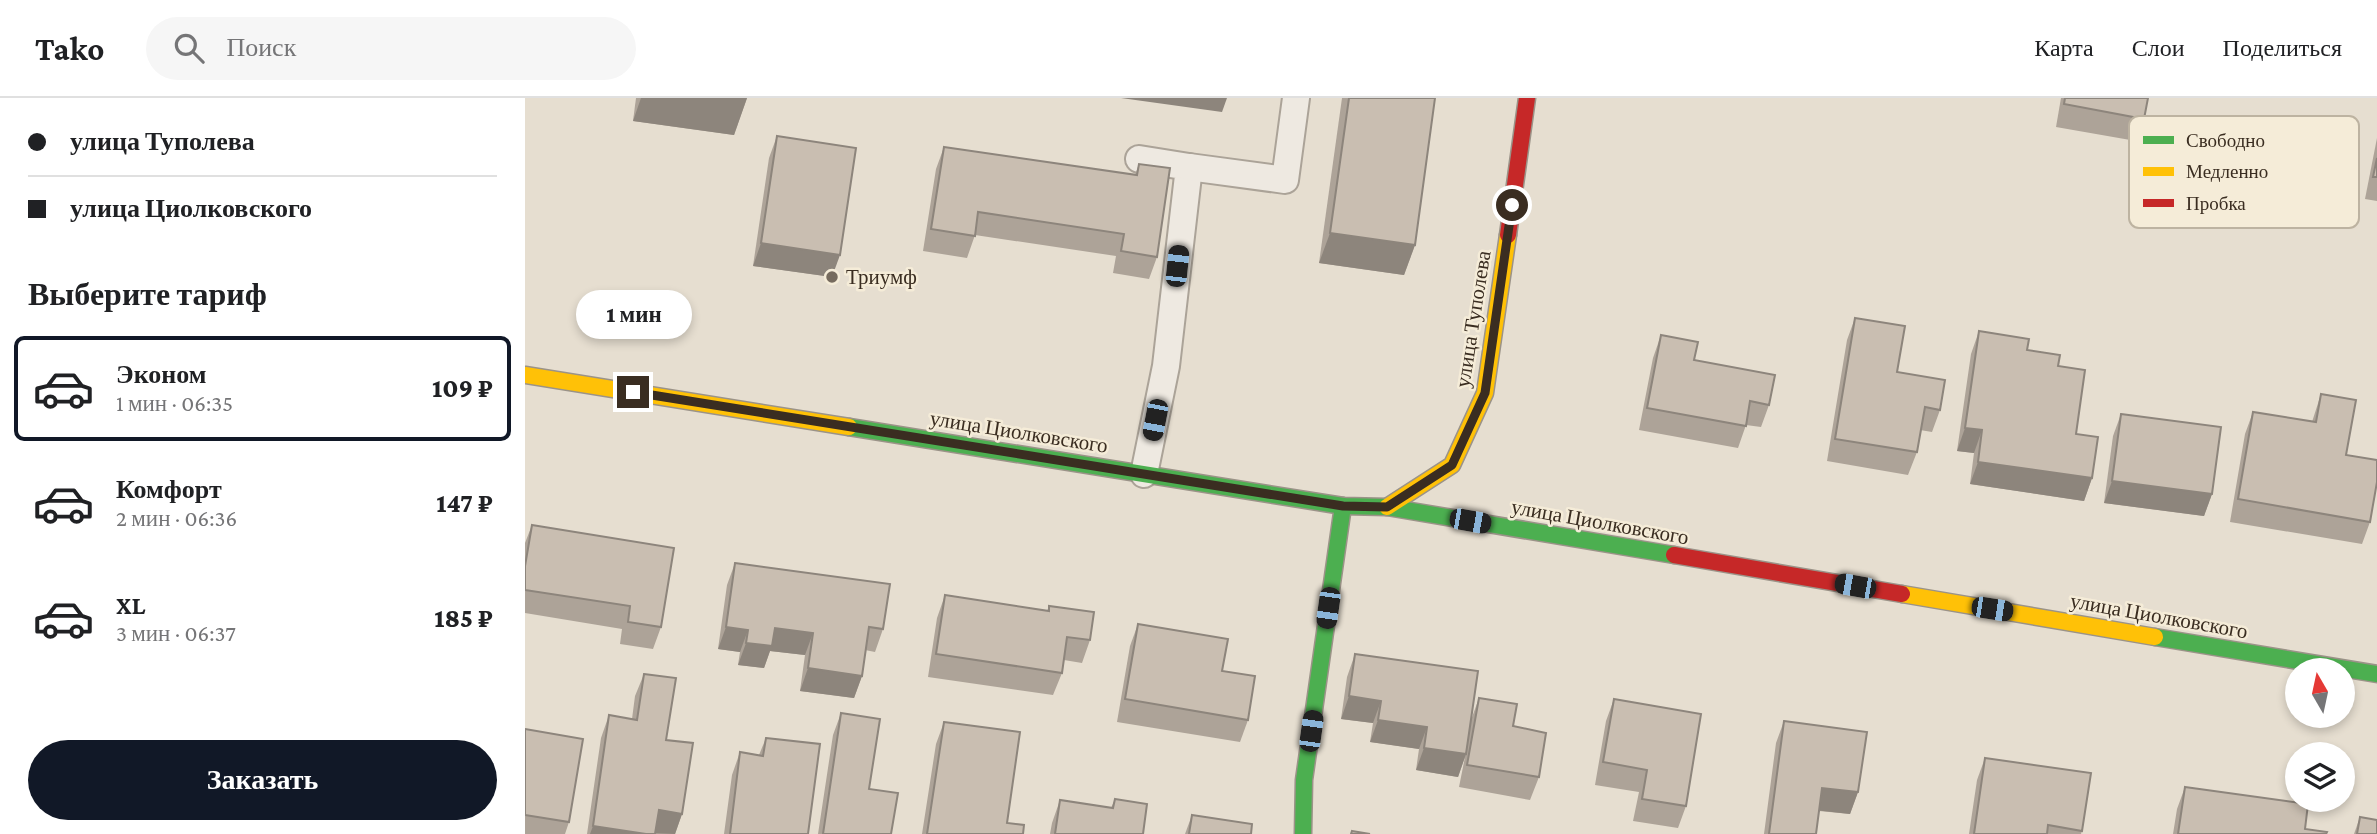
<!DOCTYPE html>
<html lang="ru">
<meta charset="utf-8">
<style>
body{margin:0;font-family:"Crimson Pro",serif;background:#f6f6f6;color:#202124;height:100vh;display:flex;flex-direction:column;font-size:26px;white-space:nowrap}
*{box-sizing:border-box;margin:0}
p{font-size:23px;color:#757577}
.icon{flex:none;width:38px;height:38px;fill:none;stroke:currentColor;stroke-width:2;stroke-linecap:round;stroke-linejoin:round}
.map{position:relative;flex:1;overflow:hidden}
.drawer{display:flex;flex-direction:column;background:#fff;width:525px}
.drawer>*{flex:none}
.top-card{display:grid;align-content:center;height:154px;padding:0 28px;background:#fff}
.needle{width:46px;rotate:351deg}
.buttons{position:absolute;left:1760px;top:560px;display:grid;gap:14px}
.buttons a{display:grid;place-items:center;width:70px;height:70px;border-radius:50%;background:#fff;box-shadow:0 4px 10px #0003;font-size:35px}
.end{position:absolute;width:32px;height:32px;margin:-16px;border:9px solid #3a2d21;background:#fff;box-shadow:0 0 0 4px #fff}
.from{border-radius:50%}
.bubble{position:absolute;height:49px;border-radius:24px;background:#fff;box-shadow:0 4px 10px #0003;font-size:23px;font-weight:800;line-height:49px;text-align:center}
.car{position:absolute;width:21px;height:42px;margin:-21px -10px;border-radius:9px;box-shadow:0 0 5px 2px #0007;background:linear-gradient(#222 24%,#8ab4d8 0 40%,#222 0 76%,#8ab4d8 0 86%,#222 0)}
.top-card b{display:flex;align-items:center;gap:24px;height:66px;font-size:26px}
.top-card b+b{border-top:2px solid #e0e0e0}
.top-card i{width:18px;height:18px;background:#202124}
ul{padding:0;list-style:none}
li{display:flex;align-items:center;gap:21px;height:105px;margin:0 14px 10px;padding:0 14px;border:4px solid transparent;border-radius:10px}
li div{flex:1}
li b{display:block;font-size:26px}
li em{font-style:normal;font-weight:800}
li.active{border-color:#111827}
li>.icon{width:63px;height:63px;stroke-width:1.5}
h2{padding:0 28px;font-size:32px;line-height:84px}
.cta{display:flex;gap:14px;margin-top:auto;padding:14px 28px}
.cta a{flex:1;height:80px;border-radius:42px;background:#111827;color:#fff;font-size:28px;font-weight:800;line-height:80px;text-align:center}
header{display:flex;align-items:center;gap:42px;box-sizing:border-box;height:98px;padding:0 35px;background:#fff;border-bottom:2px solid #e0e0e0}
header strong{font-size:33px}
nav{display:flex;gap:38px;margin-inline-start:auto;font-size:24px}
.search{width:490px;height:63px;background:#f6f6f6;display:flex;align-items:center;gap:18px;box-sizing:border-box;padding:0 24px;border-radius:38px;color:#757577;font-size:26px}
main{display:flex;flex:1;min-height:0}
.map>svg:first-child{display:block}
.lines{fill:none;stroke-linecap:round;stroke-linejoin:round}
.lane-casing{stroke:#aba398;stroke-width:30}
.fast-casing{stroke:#9b9388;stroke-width:19}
.slow-casing{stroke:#9b9388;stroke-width:19}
.jam-casing{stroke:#9b9388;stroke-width:19}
.lane{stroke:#eee9e1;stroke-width:26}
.fast{stroke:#4caf50;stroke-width:16}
.slow{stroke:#ffc107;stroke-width:16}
.jam{stroke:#c62828;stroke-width:16}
.wall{fill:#ada398}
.shaded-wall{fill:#8d857c}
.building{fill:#c9beb1;stroke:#8d857c;stroke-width:2}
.route{stroke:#3a2d21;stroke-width:9}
.poi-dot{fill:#766b5e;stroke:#f5ecd8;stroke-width:2.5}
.labels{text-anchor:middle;stroke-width:5;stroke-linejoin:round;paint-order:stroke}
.poi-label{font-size:21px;fill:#3a2d21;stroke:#f5ecd8;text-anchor:start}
.street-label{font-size:21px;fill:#3a2d21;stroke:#f5ecd8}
.key{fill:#f5ecd8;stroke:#bdb3a1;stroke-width:2}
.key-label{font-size:19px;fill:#3a2d21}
</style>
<header>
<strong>Tako</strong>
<div class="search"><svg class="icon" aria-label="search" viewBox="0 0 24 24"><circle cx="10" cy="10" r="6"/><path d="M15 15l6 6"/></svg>Поиск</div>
<nav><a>Карта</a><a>Слои</a><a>Поделиться</a></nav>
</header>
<main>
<section class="drawer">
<div class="top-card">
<b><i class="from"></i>улица Туполева</b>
<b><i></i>улица Циолковского</b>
</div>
<h2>Выберите тариф</h2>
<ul>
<li class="active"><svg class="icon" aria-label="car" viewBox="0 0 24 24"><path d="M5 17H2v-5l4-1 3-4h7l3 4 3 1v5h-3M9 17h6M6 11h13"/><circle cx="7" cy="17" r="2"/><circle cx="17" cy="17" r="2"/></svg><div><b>Эконом</b><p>1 мин · 06:35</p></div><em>109 ₽</em></li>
<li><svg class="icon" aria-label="car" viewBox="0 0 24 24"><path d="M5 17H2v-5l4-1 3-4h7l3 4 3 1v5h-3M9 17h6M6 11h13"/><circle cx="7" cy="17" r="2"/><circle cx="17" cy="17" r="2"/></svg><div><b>Комфорт</b><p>2 мин · 06:36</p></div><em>147 ₽</em></li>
<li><svg class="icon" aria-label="car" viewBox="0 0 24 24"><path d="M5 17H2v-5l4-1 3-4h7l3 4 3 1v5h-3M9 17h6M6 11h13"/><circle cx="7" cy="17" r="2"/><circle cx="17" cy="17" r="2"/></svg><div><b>XL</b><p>3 мин · 06:37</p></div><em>185 ₽</em></li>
</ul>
<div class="cta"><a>Заказать</a></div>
</section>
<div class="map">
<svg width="1852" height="736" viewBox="0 0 1852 736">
<rect width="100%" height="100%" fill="#e6ded0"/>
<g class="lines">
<g class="lane-casing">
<g id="lane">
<path d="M614,61L664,69L641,268L619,376"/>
<path d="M664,69L760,82L771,0"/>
</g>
</g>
<g class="fast-casing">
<g id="fast">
<path d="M324,329L818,408L862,409L1149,457"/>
<path d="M1630,539L1852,576"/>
<path d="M778,736L779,682L818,408"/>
</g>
</g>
<g class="slow-casing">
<g id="slow">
<path d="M0,277L324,329"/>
<path d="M862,409L927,367L960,295L983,137"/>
<path d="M1377,496L1630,539"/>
</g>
</g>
<g class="jam-casing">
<g id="jam">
<path d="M983,137L1002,0"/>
<path d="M1149,457L1377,496"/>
</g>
</g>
<use href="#lane" class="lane"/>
<use href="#fast" class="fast"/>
<use href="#slow" class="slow"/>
<use href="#jam" class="jam"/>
</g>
<g class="wall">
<path d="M111,0H222L209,37L108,23Z"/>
<path d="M817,0H910L890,147L879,177L794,165Z"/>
<path d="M1536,0H1623L1619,21L1611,43L1531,29Z"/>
<path d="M252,38L307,179L228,168L244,60Z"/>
<path d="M1852,40V103L1840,101Z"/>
<path d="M419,49L610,77L614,66L632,159L624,181L588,175L591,158L450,137L442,160L398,153L411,71Z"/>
<path d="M1330,220L1372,274L1415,312L1407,334L1395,332L1392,354L1383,377L1302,363L1322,242Z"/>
<path d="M1454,233L1502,252L1551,336L1567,380L1559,403L1445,386L1449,355L1432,353L1446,256Z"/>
<path d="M1136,237L1169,262L1244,307L1236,329L1221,327L1213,350L1114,332L1128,260Z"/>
<path d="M1796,296L1821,357L1845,424L1837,446L1705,424L1720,336L1728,314L1787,324Z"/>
<path d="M1596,316L1687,396L1679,418L1579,405L1588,338Z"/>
<path d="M7,427L136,529L128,551L95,546L97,531L0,515V445Z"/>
<path d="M210,465L358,531L350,554L340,552L337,578L329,600L275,593L280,557L245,553L239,570L213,567L215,554L193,551L202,487Z"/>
<path d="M420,497L522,513L524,508L565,542L557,565L539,562L537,575L528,597L403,579L412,520Z"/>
<path d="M613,526L697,573L723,622L715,644L592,624L605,548Z"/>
<path d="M830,556L943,639L946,622L954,600L988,628L1014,679L1005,702L934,689L940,659L933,679L891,672L894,651L845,644L848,625L816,621L822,579Z"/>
<path d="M119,576L141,642L157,716L150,736H62L76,640L84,617L107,621L110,598Z"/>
<path d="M1089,601L1161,708L1153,730L1108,723L1114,694L1070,687L1081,623Z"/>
<path d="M316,615L344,691L366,736H293L308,637Z"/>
<path d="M1259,623L1333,694L1325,716L1294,713L1291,736H1239L1251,645Z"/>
<path d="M419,624L482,725L498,736H397L411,646Z"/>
<path d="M0,631L44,724L40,736H0Z"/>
<path d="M241,640L283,736H199L207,677L215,654L234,657Z"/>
<path d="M1460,660L1557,733L1556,736H1444L1452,682Z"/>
<path d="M1660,689L1780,731L1801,736H1648L1652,711Z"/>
<path d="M590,701L618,736H525L527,725L535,702L586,710Z"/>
<path d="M667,717L726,736H660Z"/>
<path d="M1835,719L1852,736H1829Z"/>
</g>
<g class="shaded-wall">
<path d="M116,0H222L209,37L108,23Z"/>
<path d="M596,0H702L697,14Z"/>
<path d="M805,135L890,147L879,177L794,165Z"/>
<path d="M236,145L315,157L307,179L228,168Z"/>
<path d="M1440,330L1457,332L1449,355L1432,353Z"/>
<path d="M1453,364L1567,380L1559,403L1445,386Z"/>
<path d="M1587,383L1687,396L1679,418L1579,405Z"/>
<path d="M201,529L223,532L215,554L193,551Z"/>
<path d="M250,530L288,535L280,557L245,553L239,570L213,567L221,545Z"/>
<path d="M283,570L337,578L329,600L275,593Z"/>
<path d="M824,598L856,603L848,625L816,621Z"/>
<path d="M853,622L902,629L894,651L845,644Z"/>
<path d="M899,650L941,656L933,679L891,672Z"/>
<path d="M1297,690L1333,694L1325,716L1289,712Z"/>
<path d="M134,712L157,716L150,736L126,735Z"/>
<path d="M68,728L121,736H65Z"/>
</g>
<g class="building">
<path d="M824,0H910L890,147L805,135Z"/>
<path d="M1540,0H1623L1619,21L1539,6Z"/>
<path d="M252,38L331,50L315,157L236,145Z"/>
<path d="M419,49L612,77L614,66L645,70L632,159L596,153L599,136L453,114L450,138L406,131Z"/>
<path d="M1852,60V79H1848Z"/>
<path d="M1330,220L1380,228L1372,274L1420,282L1415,312L1400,309L1392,354L1310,341Z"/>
<path d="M1454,233L1504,241L1502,252L1535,257L1533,268L1560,272L1551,336L1573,339L1567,380L1453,364L1457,332L1440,330Z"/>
<path d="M1136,237L1173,244L1169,262L1250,277L1244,307L1225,303L1221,328L1122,310Z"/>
<path d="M1796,296L1831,302L1821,357L1852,362V384L1845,424L1713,401L1728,314L1791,324Z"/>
<path d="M1596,316L1696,329L1687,396L1587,383Z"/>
<path d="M7,427L149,450L136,529L103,524L105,508L0,492V468Z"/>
<path d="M210,465L365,486L358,531L344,529L337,578L283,570L288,535L250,530L247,548L221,545L223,532L201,529Z"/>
<path d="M420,497L524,513V508L569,514L565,542L542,539L537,575L411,556Z"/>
<path d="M613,526L703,541L697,573L730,578L723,622L600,601Z"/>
<path d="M830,556L953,573L941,656L899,650L902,629L853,622L856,603L824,598Z"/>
<path d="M119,576L151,580L141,642L168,645L157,716L134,712L130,736H121L68,728L84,617L112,622Z"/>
<path d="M954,600L992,606L988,628L1021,635L1014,679L942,667Z"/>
<path d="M1089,601L1176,616L1161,708L1117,701L1122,672L1078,664Z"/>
<path d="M316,615L355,621L344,691L373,695L366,736H298Z"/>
<path d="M1259,623L1342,634L1333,694L1297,690L1291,736H1244Z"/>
<path d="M419,624L495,634L482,725L499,727L498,736H402Z"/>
<path d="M0,631L58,641L44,724L0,717Z"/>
<path d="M241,640L295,646L283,736H205L215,654L238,658Z"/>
<path d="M1460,660L1566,675L1557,733L1523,727L1522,736H1449Z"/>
<path d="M1660,689L1783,706L1780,731L1802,734L1801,736H1653Z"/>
<path d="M590,701L622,706L618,736H530L535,702L588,710Z"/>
<path d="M667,717L727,726L726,736H664Z"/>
<path d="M1835,719L1852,722V736H1832Z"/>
<path d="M827,733L845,736H826Z"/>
</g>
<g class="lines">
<path class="route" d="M108,294L818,408L862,409L927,367L960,295L987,107"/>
</g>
<circle class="poi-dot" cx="307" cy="179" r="7"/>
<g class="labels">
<g class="poi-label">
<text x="321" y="186">Триумф</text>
</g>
<g class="street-label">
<text transform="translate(948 221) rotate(-81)" y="7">улица Туполева</text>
<text transform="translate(494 334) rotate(9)" y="7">улица Циолковского</text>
<text transform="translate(1075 424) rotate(10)" y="7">улица Циолковского</text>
<text transform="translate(1634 518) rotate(10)" y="7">улица Циолковского</text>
</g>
</g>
<rect x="1604" y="18" width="230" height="112" rx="10" class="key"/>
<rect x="1618" y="38" width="31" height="8" fill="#4caf50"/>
<rect x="1618" y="69" width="31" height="9" fill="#ffc107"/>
<rect x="1618" y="101" width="31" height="8" fill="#c62828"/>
<g class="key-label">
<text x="1661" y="49">Свободно</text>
<text x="1661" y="80">Медленно</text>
<text x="1661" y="112">Пробка</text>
</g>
</svg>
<div class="buttons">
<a><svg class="needle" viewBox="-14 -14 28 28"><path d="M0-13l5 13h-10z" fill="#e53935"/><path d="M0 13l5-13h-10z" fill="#757577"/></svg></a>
<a><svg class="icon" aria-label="layers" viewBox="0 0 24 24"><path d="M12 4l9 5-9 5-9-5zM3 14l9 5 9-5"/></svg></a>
</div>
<i class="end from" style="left:987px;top:107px"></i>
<i class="end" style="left:108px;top:294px"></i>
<div class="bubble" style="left:51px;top:192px;width:116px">1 мин</div>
<i class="car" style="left:652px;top:168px;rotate:6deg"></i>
<i class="car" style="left:630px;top:322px;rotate:191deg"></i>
<i class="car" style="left:945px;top:423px;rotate:100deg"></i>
<i class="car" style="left:1330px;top:488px;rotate:280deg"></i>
<i class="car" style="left:803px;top:510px;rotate:188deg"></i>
<i class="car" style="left:1467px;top:511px;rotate:99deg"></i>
<i class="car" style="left:786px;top:633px;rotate:8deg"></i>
</div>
</main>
